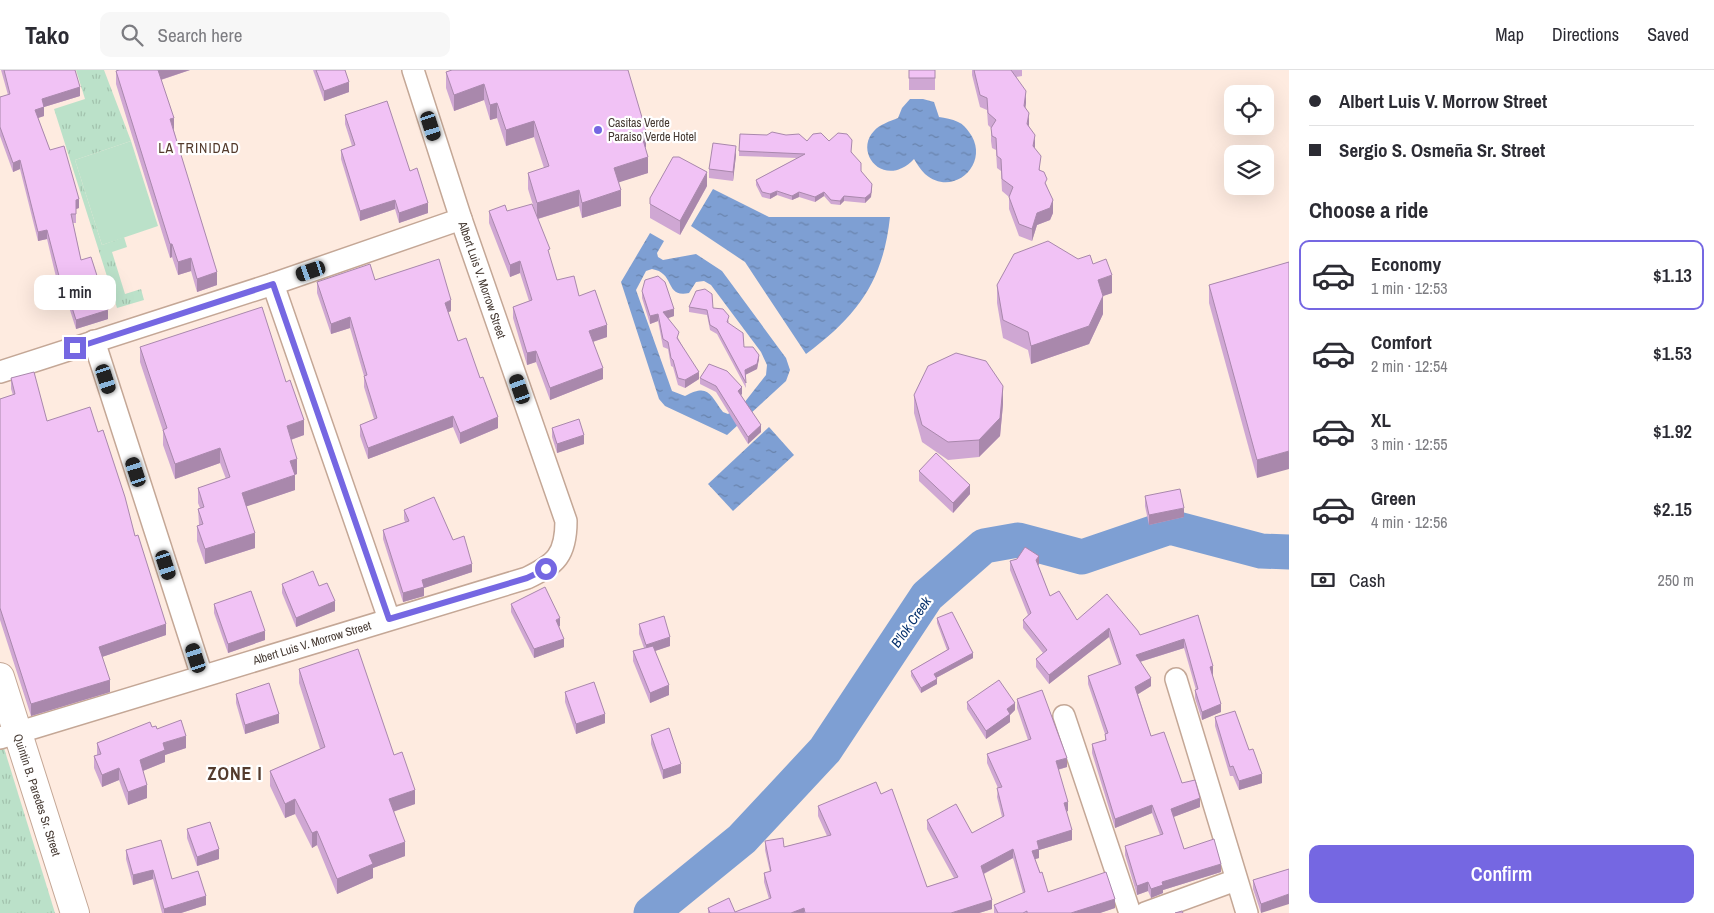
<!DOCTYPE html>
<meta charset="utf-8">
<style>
body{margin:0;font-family:"Archivo Narrow",sans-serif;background:#f7f7f7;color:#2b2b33;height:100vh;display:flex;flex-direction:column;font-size:19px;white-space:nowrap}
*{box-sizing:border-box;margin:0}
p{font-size:16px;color:#7c7c81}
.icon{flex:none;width:28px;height:28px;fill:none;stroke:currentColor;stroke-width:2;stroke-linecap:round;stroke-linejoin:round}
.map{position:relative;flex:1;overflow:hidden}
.side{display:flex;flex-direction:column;background:#fff;width:425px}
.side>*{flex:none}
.guide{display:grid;align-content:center;height:110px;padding:0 20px;background:#fff}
.fabs{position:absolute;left:1224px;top:15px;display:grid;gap:10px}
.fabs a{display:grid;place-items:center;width:50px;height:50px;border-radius:10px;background:#fff;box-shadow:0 5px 20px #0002;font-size:25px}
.end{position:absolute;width:22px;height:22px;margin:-11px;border:6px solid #7567e2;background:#fff;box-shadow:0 0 0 2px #fff}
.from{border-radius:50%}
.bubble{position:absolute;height:35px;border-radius:10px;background:#fff;box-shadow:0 5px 20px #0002;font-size:16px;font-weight:600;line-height:35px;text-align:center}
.car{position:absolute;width:15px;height:30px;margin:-15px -8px;border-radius:6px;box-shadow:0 0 4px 1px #0007;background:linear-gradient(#222 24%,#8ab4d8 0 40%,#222 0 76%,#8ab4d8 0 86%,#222 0)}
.guide b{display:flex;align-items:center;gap:18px;height:48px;font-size:19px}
.guide b+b{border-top:1px solid #e1e1e2}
.guide i{width:12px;height:12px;background:#2b2b33}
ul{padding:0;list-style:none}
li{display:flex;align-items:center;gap:15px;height:70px;margin:0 10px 8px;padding:0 10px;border:2px solid transparent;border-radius:10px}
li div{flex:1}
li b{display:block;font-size:19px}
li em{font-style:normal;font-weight:600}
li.selected{border-color:#7567e2}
li>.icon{width:45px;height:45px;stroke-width:1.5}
h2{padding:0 20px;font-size:22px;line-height:60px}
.pay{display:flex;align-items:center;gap:12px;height:55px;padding:0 20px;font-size:19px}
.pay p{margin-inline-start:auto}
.primary-button{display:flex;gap:10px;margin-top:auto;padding:10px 20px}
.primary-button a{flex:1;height:58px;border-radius:10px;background:#7567e2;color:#fff;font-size:20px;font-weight:600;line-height:58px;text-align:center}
header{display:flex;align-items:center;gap:30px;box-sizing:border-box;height:70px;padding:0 25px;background:#fff;border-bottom:1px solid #e1e1e2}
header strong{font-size:24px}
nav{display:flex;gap:28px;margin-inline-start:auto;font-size:18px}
.search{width:350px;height:45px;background:#f7f7f7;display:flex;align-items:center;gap:12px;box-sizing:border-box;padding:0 18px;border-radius:10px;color:#7c7c81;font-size:19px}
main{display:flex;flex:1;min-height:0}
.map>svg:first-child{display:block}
.grass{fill:url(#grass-tufts)}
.pitch{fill:#bbe1c9}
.water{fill:url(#water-ripples);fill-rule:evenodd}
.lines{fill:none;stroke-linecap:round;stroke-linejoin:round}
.river{stroke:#7e9fd3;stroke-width:35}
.minor-casing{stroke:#c4a796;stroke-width:24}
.secondary-casing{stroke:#c4a796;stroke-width:30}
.minor{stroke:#fff;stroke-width:21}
.secondary{stroke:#fff;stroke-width:28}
.wall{fill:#cfa7d3}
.shaded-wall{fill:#a988ac}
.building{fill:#f1c2f5;stroke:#a988ac}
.route{stroke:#7567e2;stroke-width:6}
.poi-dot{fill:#7567e2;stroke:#fff;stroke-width:2}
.labels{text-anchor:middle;stroke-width:4.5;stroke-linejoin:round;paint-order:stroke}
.poi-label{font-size:12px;fill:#443831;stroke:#fff;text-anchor:start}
.street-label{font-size:12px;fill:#443831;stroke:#fff}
.neighbourhood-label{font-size:14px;letter-spacing:1px;fill:#543b2d;stroke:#fff}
.water-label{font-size:14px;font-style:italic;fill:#042f6b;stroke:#fff}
.district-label{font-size:18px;font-weight:bold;letter-spacing:1px;fill:#543b2d;stroke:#fff}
</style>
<header>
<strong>Tako</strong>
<div class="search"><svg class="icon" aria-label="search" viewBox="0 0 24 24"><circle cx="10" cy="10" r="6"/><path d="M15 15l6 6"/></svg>Search here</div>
<nav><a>Map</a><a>Directions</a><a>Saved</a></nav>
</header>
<main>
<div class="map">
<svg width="1289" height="843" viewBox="0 0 1289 843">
<defs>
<pattern id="grass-tufts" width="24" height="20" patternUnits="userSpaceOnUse" patternTransform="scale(1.25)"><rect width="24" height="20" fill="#bbe1c9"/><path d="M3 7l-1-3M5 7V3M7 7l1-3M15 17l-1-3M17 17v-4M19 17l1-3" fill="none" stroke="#a2c2ad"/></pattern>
<pattern id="water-ripples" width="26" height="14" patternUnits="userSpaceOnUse" patternTransform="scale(1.25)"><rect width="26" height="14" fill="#7e9fd3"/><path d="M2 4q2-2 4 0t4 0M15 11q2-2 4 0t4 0" fill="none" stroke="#6983ac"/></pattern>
</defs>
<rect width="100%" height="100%" fill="#feebe0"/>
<g class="grass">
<path d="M76,0H104L131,71L75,90L102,175L124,167L127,177L112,182L125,224L141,219L144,230L117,238L54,39L85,29Z"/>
<path d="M4,678L55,843H0V679Z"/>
</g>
<path class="pitch" d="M131,71L158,156L102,175L75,90Z"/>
<g class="water">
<path d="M910,29H923L934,32L939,47C945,48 952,49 958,52C963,54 966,58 969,62C992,92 954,129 925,104C921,100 917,94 914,89C885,120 853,83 874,61C879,55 890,51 898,48L902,38Z"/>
<path d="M713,119L769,147H890C883,212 857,246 806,284L745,192L691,156Z"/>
<path d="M650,163L664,171L657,183L658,187L663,190L696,184L722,201L786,288L790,300L786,311L727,365L665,336L659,329L621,212ZM652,199C676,203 664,228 689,223L696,212L704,211L711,215L761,282L767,295L766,305L744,333L728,344L723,342C710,325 709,313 685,326L672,321L636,220L646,201Z"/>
<path d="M769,357L794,385L733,441L708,414Z"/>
</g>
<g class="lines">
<path class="river" d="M651,843L742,769L825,680L927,526L984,476L1018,470L1082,487L1170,457L1261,481L1289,482"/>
<g class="minor-casing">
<g id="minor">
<path d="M273,214L389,549"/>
<path d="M94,271L202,606"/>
<path d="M0,302L273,214L461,149"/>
<path d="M1176,609L1247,843"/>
<path d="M1064,646L1130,843"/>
<path d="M0,668L527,508C556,494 566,485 566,451L461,149L413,0"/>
<path d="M1145,843L1236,810"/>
</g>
</g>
<g class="secondary-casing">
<path id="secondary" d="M0,607L75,843"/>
</g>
<use href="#minor" class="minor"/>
<use href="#secondary" class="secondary"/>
</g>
<g class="wall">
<path d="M1,0H75L80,26L44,37V46L38,48L50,80L79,138L76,139V153H73L81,190L108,249L76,259L68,234L54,236L51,217V208L56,207L47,169L38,171L20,99L13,102L0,66V27L8,25Z"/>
<path d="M119,0H190L161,10L174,61L217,215L197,222L191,201L178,205L172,187L170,188L116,14V1Z"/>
<path d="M313,0H345L349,22L324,31Z"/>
<path d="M452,0L646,77L645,78L648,103L618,112L621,136L582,148L579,136L538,149L557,210L579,226L607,267L593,272L603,309L550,330L536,292L527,295L513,248V237L529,231L520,203L510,207L489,153V141H507L537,148L528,119V103L544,98L534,67L506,76L497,48L490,50L484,30L454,41L446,18V2Z"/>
<rect x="909" y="0" width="26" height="20"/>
<path d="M972,0H1022V6L1016,7L1026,33L1025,38L1029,56L1040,101L1047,116L1053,143L1050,150L1037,155L1032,171L1019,166L1009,139V127L1002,121L1001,101L997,98L996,80L992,78L991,71V58L988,55L987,40L980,37L972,5Z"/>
<path d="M345,45L410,101L428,143L399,153L395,139L360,151L341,89V80L352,76L345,54Z"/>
<path d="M807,71H829L852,82L861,102L872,119L871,127L865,133L844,131L840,135L831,134L824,126L815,132L799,127L792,130L777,125L770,129L762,127L756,115V110L797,88L739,86V81Z"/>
<path d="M736,85L733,111L709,108V99Z"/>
<path d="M707,116L680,165L650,148V128Z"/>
<path d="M1289,192L1257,408L1209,233V215Z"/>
<path d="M1093,194L1112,223L1103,226V244L1089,274L1031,294L1028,280L1003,268L997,233V215Z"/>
<path d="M375,210L451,241L448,242L458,271L480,308L498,358L460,374L453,357L368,389L360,366V355L374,349L364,317V306L350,258L331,264L317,223V212Z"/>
<path d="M642,221L674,246L668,248L699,309L685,318L678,315L673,297L671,296L668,279L663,277L658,251L650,254L642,228Z"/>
<path d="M689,237L713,238L729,251L728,253L744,277L759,289L757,299L745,305L746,318L717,264L710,260L707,245L689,242Z"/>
<path d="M140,277L304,365L291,370L297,404L295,405V420L246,436L255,478L205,494L197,471V456L199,455L198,439L200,438L198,433V418L226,409L220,393L175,409L163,375V361L140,292Z"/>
<path d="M11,308L47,351L98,362L135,466L166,565L102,587L110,622L31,646L0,550V329L13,325L11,319Z"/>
<path d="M700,308L742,324L741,325L761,362L748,374L716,322L700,314Z"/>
<path d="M914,325L1003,334L1000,366L979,387L948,390L922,372L914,343Z"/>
<path d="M552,358L584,374L557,383L552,367Z"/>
<path d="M919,401L970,424L953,443L919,411Z"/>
<path d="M1145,426L1184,447L1149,455L1145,436Z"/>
<path d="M404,440L453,470L472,502L424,518V526L403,532L383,469V460L405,452L404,449Z"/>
<path d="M1010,491L1039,494L1038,495L1050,526L1077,550L1140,565L1198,545L1213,605H1212L1221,642L1202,650L1195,628V620H1196L1184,578L1140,592L1151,616L1138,624L1151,666L1182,713L1200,737L1173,747L1184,779L1221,802L1163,820V823L1151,828L1148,821L1137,825L1125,785V776L1160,765L1152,743L1115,758L1092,683V674L1105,670V664L1088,614V606L1119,595L1109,567L1049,614L1036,597V589L1043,583L1023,558V550L1028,545L1010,500Z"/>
<path d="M282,514L319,516L335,541L296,557L282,523Z"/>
<path d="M214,534L265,570L228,583L214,543Z"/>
<path d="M511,534L560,556H559L564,577L534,588L511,542Z"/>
<path d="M937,548L973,588L936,608L937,614L921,623L911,606V601L947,580L937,553Z"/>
<path d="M639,554L670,576L655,581L669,625L650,633L633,591V581L644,578L639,564Z"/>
<path d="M299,599L394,685L415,734L393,742L405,786L373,798V808L337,824L317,775L312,778L295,744L285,748L270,716V701L320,679L299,613Z"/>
<path d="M565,622L605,653L576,664L565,632Z"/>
<path d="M236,624L279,653L245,664L236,633Z"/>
<path d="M1017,629L1067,697L1058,700L1068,741L1066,742L1072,770L1039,780V788L1035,789L1048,822L1115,838L1100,843H994V835L1023,823L1013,788L984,804L992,839L979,843H708V838L735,842L769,829L764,812V803L770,802L765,780V771L784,777L827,766L818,746V736L881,724L927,817L954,808L927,759V750L972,763L1002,747L997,727L998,718L987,693V684L1028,670L1017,638Z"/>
<path d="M967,632L1015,640L1010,645V652L986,669L967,639Z"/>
<path d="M1215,647L1249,680L1262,713L1239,720L1233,706H1230L1215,656Z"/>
<path d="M152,657L157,659L186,678L165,685V692L143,701L147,728L128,735L119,710L102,717L94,698V686L97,685V673Z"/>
<path d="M651,665L681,703L663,709L651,674Z"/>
<path d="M187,759L219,789L197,796L187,768Z"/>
<path d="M126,780L172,809L206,835L181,843H162L153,809L133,815L126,789Z"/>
<path d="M1289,799L1261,843L1253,819V810Z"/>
</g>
<g class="shaded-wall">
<path d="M157,0H190L157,11Z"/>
<path d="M349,12V22L324,31V21Z"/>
<path d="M484,14V30L454,41V25Z"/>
<path d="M80,17V26L44,37V46L35,49V40L42,29Z"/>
<path d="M1026,21V33L1024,49V36Z"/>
<path d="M497,33V48L490,50V35Z"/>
<path d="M1029,43V55L1027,66V54Z"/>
<path d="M174,48V61L170,49Z"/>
<path d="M534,51V67L506,76V60Z"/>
<path d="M646,61V77L641,79V63Z"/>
<path d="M1035,65V77L1033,88V76Z"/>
<path d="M736,76V85L733,111V102Z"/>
<path d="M648,87V103L614,114V98Z"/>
<path d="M20,90V99L13,102V93Z"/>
<path d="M707,102V116L680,165V151Z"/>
<path d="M872,114L871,127L865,133V128Z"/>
<path d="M579,120V136L537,149V133Z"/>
<path d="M621,120V136L582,148V133Z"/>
<path d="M777,121V125L770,129V124Z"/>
<path d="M799,122V127L792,130V126Z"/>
<path d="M824,122V126L815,132V127Z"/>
<path d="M844,126V131L840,135V131Z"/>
<path d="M79,129V138L76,139V130Z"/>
<path d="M395,130V139L360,151V141Z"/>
<path d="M1053,130V143L1050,150L1037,155L1032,171V159L1037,143Z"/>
<path d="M428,133V143L399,153V143Z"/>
<path d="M47,160V169L38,171V162Z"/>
<path d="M170,174H172V187L170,188Z"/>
<path d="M191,188V201L178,205V192Z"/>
<path d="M520,191V203L510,207V195Z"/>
<path d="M217,202V215L197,222V209Z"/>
<path d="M1112,205V223L1103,226V244L1089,274L1031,294V276L1098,210Z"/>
<path d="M451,230V241L445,244V233Z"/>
<path d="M674,239V246L663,250V242Z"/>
<path d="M108,240V249L76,259V250Z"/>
<path d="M658,244V251L650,254V246Z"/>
<path d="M350,247V258L331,264V254Z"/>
<path d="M607,255V267L589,273V261Z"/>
<path d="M536,281V292L527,295V283Z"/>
<path d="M759,285V289L757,299L745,305V300Z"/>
<path d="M603,298V309L550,330V318Z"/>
<path d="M699,302V309L685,318V310Z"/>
<path d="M1003,316V334L1000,366L979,387V370Z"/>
<path d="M742,317V324L738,328V321Z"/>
<path d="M453,346V357L368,389V378Z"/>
<path d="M498,347V358L460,374V363Z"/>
<path d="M304,350V365L287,371V356Z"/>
<path d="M761,355V362L748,374V367Z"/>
<path d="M584,365V374L557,383V374Z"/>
<path d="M220,378V393L175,409V394Z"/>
<path d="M1289,381V399L1257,408V390Z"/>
<path d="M297,389V404L290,406V391Z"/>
<path d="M295,405V420L242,438V423Z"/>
<path d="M970,415V424L953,443V433Z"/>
<path d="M1184,438V447L1149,455V445Z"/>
<path d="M255,463V478L205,494V479Z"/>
<path d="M1039,486V494L1036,498V490Z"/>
<path d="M472,494V502L424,518V526L403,532V523L422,510Z"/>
<path d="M335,531V541L296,557V548Z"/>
<path d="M560,548V556L556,558V550Z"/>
<path d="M166,554V565L99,588V577Z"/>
<path d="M1109,558V567L1049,614V605Z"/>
<path d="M265,561V570L228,583V574Z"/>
<path d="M670,567V576L646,584V575Z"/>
<path d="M564,569V577L534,588V579Z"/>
<path d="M1184,569V578L1136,593V585Z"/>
<path d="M973,583V588L934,609V604Z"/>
<path d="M1213,596V605L1210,606V597Z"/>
<path d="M1151,608V616L1135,626V617Z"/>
<path d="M937,609V614L921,623V618Z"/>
<path d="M110,610V622L31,646V634Z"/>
<path d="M669,615V625L650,633V623Z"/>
<path d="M1015,633V640L1010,645V652L986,669V661L1007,639Z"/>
<path d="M1221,634V642L1202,650V642Z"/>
<path d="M279,644V653L245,664V655Z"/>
<path d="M605,644V653L576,664V654Z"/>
<path d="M186,666V678L165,685V692L140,702V690L163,673Z"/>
<path d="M1067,688V697L1056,700V691Z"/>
<path d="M681,694V703L663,709V700Z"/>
<path d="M119,698V710L102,717V705Z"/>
<path d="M1262,704V713L1239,720V711Z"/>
<path d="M147,715V728L128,735V722Z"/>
<path d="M415,720V734L389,743V729Z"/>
<path d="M1200,728V737L1171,748V739Z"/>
<path d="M295,729V744L285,748V734Z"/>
<path d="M1068,732V741L1064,742V733Z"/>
<path d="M1152,735V743L1115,758V749Z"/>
<path d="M1072,760V770L1039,780V788L1032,790V781L1037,771Z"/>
<path d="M317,761V775L312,778V763Z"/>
<path d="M405,772V786L373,798V808L337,824V809L369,785Z"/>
<path d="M219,779V789L197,796V787Z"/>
<path d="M1013,779V788L981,805V796Z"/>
<path d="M1221,794V802L1163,820V823L1151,828V819L1162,812Z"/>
<path d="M153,800V809L133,815V805Z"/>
<path d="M1148,812V821L1137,825V816Z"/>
<path d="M1289,824V834L1261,843V834Z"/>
<path d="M206,826V835L181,843H164V839Z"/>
<path d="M1115,829V838L1100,843H1071Z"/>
<path d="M992,830V839L979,843H951Z"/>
<path d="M804,838V843H791Z"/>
</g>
<g class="building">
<path d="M4,0H75L80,17L42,29L44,37L35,40L50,80L64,76L79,129L76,130V144H71L81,190L91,187L108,240L76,250L68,225L54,227L51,208L59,206L47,160L38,162L20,90L13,93L0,57V27L10,24Z"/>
<path d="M119,0H158L174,48L170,49L217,202L197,209L191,188L178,192L172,174H170L116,1Z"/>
<path d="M316,0H345L349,12L324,21Z"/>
<path d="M452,0H628L646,61L641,63L648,87L614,98L621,120L582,133L579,120L537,133L528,103L549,96L534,51L506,60L497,33L490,35L484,14L454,25L446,2Z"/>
<rect x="909" y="0" width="26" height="8"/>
<path d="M974,0H1011L1026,21L1024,36L1029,43L1027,54L1035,65L1033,76L1041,86L1039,100L1044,102L1047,109L1045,113L1053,130L1050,138L1037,143L1032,159L1019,154L1009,127L1013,117L1002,109L1001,89L997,86L996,68L992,66L991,58L996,50L988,43L987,28L980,25Z"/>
<path d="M387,31L410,101L417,98L428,133L399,143L395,130L360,141L341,80L355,75L345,45Z"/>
<path d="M772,62L786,65L799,64L807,71L813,64L821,63L829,71L838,63L847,64L852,70L851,82L861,93V101L872,114L871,123L865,128L844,126L840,131L831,130L824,122L815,127L799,122L792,126L777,121L770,124L762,122L756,110L805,84L739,81L740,64L767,65Z"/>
<path d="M713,73L736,76L733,102L709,99Z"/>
<path d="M673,87H679L707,102L680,151L650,134V128Z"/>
<path d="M532,134L550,179L548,180L557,210L574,206L579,226L595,220L607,255L589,261L603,298L550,318L536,281L527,283L513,237L532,230L520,191L510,195L489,141L505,135L507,141Z"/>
<path d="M1048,171L1078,189L1090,185L1093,194L1106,189L1112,205L1098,210L1103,226L1089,256L1031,276L1028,262L1003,250L997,215L1014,184Z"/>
<path d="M439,189L451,230L445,233L458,271L466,268L480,308L483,307L498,347L460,363L453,346L368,378L360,355L377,348L364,306L367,305L350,247L331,254L317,212L370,194L375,210Z"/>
<path d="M1289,192V381L1257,390L1209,215Z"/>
<path d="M658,206L665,212L674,239L663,242L679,262L677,268L699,302L685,310L678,308L673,290L671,288L668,272L663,269L658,244L650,246L642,221L645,210Z"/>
<path d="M705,219L712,224L713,238L723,239L729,246L727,252L743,263L744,277H753L759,285L757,294L745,300L746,313L717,259L710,255L707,240L689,237L696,221Z"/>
<path d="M262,237L286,312L290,310L304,350L287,356L297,389L290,391L295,405L242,423L255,463L205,479L197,456L203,454L198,439L204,437L198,418L230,407L220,378L175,394L163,360L167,358L140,277Z"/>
<path d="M956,283L986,291L1003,316L1000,348L979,370L948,372L922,355L914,325L928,296Z"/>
<path d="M709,294L727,301L742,317L738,321L761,355L748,367L716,316L700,308Z"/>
<path d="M34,302L47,351L90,337L98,362L103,360L125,427L135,466L138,465L166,554L99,577L110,610L31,634L0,538V329L15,324L11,308Z"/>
<path d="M579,349L584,365L557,374L552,358Z"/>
<path d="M936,383L970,415L953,433L919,401Z"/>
<path d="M1180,419L1184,438L1149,445L1145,426Z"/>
<path d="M434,427L453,470L464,466L472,494L422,510L424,517L403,523L383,460L409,451L404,440Z"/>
<path d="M1025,477L1039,486L1036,490L1050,526L1059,521L1077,550L1107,524L1138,561L1140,565L1198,545L1213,596L1210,597L1221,634L1202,642L1195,620L1198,619L1184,569L1136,585L1151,608L1135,617L1151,666L1164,662L1182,713L1195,710L1200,728L1171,739L1184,779L1214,769L1221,794L1162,812L1163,815L1151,819L1148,812L1137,816L1125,776L1163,764L1152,735L1115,749L1092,674L1106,670L1105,664L1108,663L1088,606L1121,594L1109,558L1049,605L1036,589L1047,580L1023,550L1031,543L1010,491L1017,489Z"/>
<path d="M313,501L319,516L327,513L335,531L296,548L282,514Z"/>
<path d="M545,517L560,548L556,550L564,569L534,579L511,534Z"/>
<path d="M251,521L265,561L228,574L214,534Z"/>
<path d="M952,542L973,583L934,604L937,609L921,618L911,601L949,579L937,548Z"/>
<path d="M664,546L670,567L646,575L639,554Z"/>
<path d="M653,576L669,615L650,623L633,581Z"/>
<path d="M358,579L394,685L402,682L415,720L389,729L405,772L369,785L373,794L337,809L317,761L312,763L295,729L285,734L270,701L325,677L299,599Z"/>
<path d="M999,610L1015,633L1007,639L1010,644L986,661L967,632Z"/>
<path d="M594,612L605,644L576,654L565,622Z"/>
<path d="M269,613L279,644L245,655L236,624Z"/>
<path d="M1042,620L1067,688L1056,691L1068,732L1064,733L1072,760L1037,771L1039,779L1032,781L1040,803L1042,802L1048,822L1106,802L1115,829L1071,843H1027V841L1023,843H998L994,835L1025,822L1013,779L981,796L992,830L951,843H805L804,838L791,843H710L708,838L729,828L735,842L771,828L764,803L771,801L765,771L783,768L784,777L831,765L818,736L876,712L881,724L892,719L927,817L958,807L927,750L956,734L972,763L1004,746L997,718L1002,717L987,684L1031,669L1017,629Z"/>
<path d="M1235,641L1249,680L1253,679L1262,704L1239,711L1233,696L1230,697L1215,647Z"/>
<path d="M181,650L186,666L163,673L165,680L140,690L147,715L128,722L119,698L102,705L94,686L101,684L97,673L150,652L152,657L156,656L157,659Z"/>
<path d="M669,658L681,694L663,700L651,665Z"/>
<path d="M210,752L219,779L197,787L187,759Z"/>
<path d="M161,770L172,809L198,801L206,826L164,839L153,800L133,805L126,780Z"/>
<path d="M1289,799V824L1261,834L1253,810Z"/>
<path d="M1182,841L1183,843H1175Z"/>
</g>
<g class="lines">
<path class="route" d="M75,278L273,214L389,549L527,508L546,499"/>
</g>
<circle class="poi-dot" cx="598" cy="60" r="5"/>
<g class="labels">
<g class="poi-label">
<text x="608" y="57">Casitas Verde<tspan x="608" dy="14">Paraiso Verde Hotel</tspan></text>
</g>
<g class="street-label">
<text transform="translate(482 210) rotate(71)" y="4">Albert Luis V. Morrow Street</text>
<text transform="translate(312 573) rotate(-17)" y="4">Albert Luis V. Morrow Street</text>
<text transform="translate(37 725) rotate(72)" y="4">Quintin B. Paredes Sr. Street</text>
</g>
<g class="neighbourhood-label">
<text x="199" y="83">LA TRINIDAD</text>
</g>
<g class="water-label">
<text transform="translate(911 552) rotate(-55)" y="5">B'lok Creek</text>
</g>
<g class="district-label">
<text x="235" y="710">ZONE I</text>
</g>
</g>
</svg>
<div class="fabs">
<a><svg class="icon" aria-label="locate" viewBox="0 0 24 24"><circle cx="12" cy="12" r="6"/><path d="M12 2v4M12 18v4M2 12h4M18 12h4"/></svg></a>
<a><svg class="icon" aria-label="layers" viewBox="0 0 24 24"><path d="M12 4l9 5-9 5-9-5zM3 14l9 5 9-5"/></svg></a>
</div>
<i class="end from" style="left:546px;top:499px"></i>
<i class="end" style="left:75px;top:278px"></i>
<div class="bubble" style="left:34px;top:205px;width:82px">1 min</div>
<i class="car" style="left:431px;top:56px;rotate:162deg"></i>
<i class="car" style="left:311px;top:201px;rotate:251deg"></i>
<i class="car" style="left:106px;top:309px;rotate:162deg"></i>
<i class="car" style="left:520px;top:319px;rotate:341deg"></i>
<i class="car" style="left:136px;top:402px;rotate:342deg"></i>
<i class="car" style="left:166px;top:495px;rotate:162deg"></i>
<i class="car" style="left:196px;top:588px;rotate:342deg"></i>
</div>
<section class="side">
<div class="guide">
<b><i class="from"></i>Albert Luis V. Morrow Street</b>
<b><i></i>Sergio S. Osmeña Sr. Street</b>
</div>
<h2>Choose a ride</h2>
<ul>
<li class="selected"><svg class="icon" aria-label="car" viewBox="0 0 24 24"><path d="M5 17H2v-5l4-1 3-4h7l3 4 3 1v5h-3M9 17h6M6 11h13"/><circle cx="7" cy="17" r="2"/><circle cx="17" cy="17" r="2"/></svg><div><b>Economy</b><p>1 min · 12:53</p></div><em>$1.13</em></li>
<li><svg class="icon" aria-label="car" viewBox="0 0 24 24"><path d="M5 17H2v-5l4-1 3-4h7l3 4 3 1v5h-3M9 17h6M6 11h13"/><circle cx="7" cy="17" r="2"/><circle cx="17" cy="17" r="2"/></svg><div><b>Comfort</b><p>2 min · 12:54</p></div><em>$1.53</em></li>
<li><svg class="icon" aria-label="car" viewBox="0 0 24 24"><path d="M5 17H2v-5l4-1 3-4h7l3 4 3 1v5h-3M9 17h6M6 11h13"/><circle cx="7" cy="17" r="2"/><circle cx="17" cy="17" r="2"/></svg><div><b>XL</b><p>3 min · 12:55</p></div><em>$1.92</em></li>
<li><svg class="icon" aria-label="car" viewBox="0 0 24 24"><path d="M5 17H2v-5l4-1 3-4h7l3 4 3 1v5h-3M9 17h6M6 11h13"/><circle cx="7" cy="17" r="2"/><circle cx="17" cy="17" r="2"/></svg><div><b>Green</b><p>4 min · 12:56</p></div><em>$2.15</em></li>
</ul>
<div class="pay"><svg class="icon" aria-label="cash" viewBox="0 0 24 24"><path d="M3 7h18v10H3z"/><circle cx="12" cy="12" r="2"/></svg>Cash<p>250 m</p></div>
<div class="primary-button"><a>Confirm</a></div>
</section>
</main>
